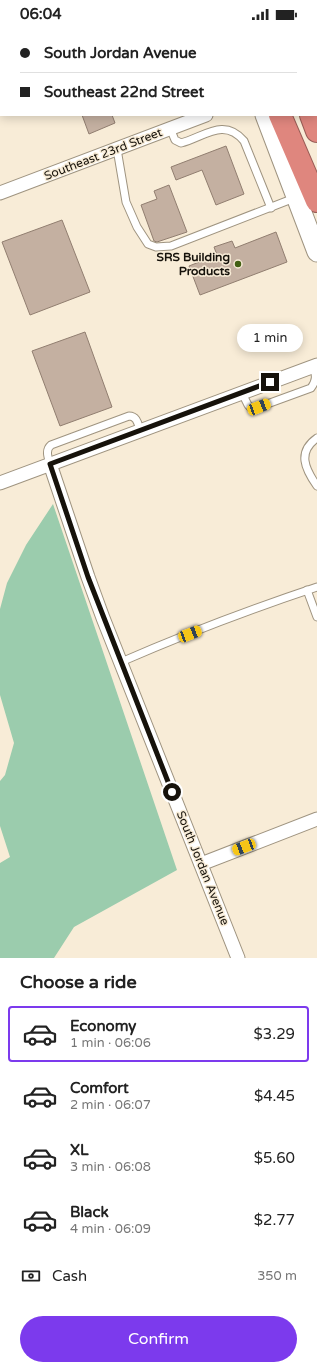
<!DOCTYPE html>
<meta charset="utf-8">
<style>
body{margin:0;font-family:"Varela Round",sans-serif;background:#f2f2f2;color:#222;height:100vh;display:flex;flex-direction:column;font-size:15px;white-space:nowrap}
*{box-sizing:border-box;margin:0}
p{font-size:13px;color:#767676}
.icon{flex:none;width:22px;height:22px;fill:none;stroke:currentColor;stroke-width:2;stroke-linecap:round;stroke-linejoin:round}
.map{position:relative;height:930px;overflow:hidden}
.side{display:flex;flex-direction:column;background:#fff;flex:1}
.side>*{flex:none}
.banner{position:absolute;left:0px;top:0px;width:317px;height:88px;box-shadow:0 2px 10px #0003;display:grid;align-content:center;height:88px;padding:0 20px;background:#fff}
.end{position:absolute;width:18px;height:18px;margin:-9px;border:5px solid #16120b;background:#fff;box-shadow:0 0 0 2px #fff}
.from{border-radius:50%}
.bubble{position:absolute;height:28px;border-radius:14px;background:#fff;box-shadow:0 2px 10px #0003;font-size:13px;font-weight:600;line-height:28px;text-align:center}
.car{position:absolute;width:12px;height:24px;margin:-12px -6px;border-radius:5px;box-shadow:0 0 3px 1px #0007;background:linear-gradient(#f5c518 24%,#345 0 40%,#f5c518 0 76%,#345 0 86%,#f5c518 0)}
.banner b{display:flex;align-items:center;gap:14px;height:38px;font-size:15px}
.banner b+b{border-top:1px solid #e0e0e0}
.banner i{width:10px;height:10px;background:#222}
ul{padding:0;list-style:none}
li{display:flex;align-items:center;gap:12px;height:56px;margin:0 8px 6px;padding:0 12px;border:2px solid transparent;border-radius:4px}
li div{flex:1}
li b{display:block;font-size:15px}
li em{font-style:normal;font-weight:600}
li.active{border-color:#7c3aed}
li>.icon{width:36px;height:36px;stroke-width:1.5}
h2{padding:0 20px;font-size:18px;line-height:48px}
.pay{display:flex;align-items:center;gap:10px;height:44px;padding:0 20px;font-size:15px}
.pay p{margin-inline-start:auto}
.action{display:flex;gap:8px;margin-top:auto;padding:8px 20px}
.action a{flex:1;height:46px;border-radius:24px;background:#7c3aed;color:#fff;font-size:16px;font-weight:600;line-height:46px;text-align:center}
.status{display:flex;justify-content:space-between;align-items:center;height:28px;padding:0 20px;background:#fff;direction:ltr}
.status svg{height:11px;fill:currentColor}
.map>svg:first-child{display:block}
.forest{fill:#9bccad}
.building{fill:#c4b0a1;stroke:#917e70}
.lines{fill:none;stroke-linecap:round;stroke-linejoin:round}
.service-casing{stroke:#9f9480;stroke-width:9}
.minor-casing{stroke:#9f9480;stroke-width:15}
.secondary-casing{stroke:#9f9480;stroke-width:21}
.motorway-casing{stroke:#995d56;stroke-width:24}
.service{stroke:#fff;stroke-width:7}
.minor{stroke:#fff;stroke-width:13}
.secondary{stroke:#fff;stroke-width:19}
.motorway{stroke:#df867e;stroke-width:22}
.route{stroke:#16120b;stroke-width:5}
.poi-dot{fill:#426013;stroke:#f8ecd7;stroke-width:1.5}
.labels{text-anchor:middle;stroke-width:3;stroke-linejoin:round;paint-order:stroke}
.street-label{font-size:12px;fill:#16120b;stroke:#f8ecd7}
.poi-label{font-size:12px;font-weight:bold;fill:#16120b;stroke:#f8ecd7;text-anchor:end}
</style>
<div class="status"><b>06:04</b><svg viewBox="0 0 49 12"><path d="M0 12V9h3v3zM5 12V6h3v6zM10 12V3h3v9zM15 12V0h3v12zM26 1h20v11H26zM47 4h2v5h-2z"/></svg></div>
<div class="map">
<svg width="317" height="930" viewBox="0 0 317 930">
<rect width="100%" height="100%" fill="#f8ecd7"/>
<path class="forest" d="M53,476L177,842L74,899L54,930H0V835L10,829L0,798V753L5,747L14,715L0,667V581L7,555L26,517Z"/>
<g class="building">
<path d="M82,87H112L115,95L89,106Z"/>
<path d="M226,118L244,166L216,177L202,142L176,152L171,139Z"/>
<path d="M169,157L187,204L157,214L154,213L141,177L157,171L154,163Z"/>
<path d="M62,192L90,264L30,287L2,214Z"/>
<path d="M276,204L287,234L200,267L189,238L217,227L214,219L232,213L235,220Z"/>
<path d="M85,304L112,379L60,398L32,323Z"/>
</g>
<g class="lines">
<g class="service-casing">
<g id="service">
<path d="M170,100L175,112L181,115C204,109 224,89 244,113L271,180"/>
<path d="M117,121L126,174L137,199L148,216L156,219L171,218L297,169"/>
<path d="M242,365L248,377L251,380L259,379L311,360C317,352 316,347 313,338"/>
<path d="M317,410C297,424 305,441 317,458"/>
<path d="M50,436C48,429 45,422 51,417L129,388C137,388 138,396 140,402"/>
<path d="M307,562L317,589"/>
<path d="M121,634C185,606 251,581 317,559"/>
</g>
</g>
<g class="minor-casing">
<g id="minor">
<path d="M0,165L206,87"/>
<path d="M50,436L88,549L103,590L238,930"/>
<path d="M0,455L317,337"/>
<path d="M201,836L317,791"/>
</g>
</g>
<g class="secondary-casing">
<path id="secondary" d="M265,87L317,224"/>
</g>
<g class="motorway-casing">
<g id="motorway">
<path d="M237,0V1"/>
<path d="M277,0L278,1"/>
<path d="M308,0V1"/>
<path d="M316,20L317,23"/>
<path d="M280,87L317,173"/>
<path d="M311,87L317,103"/>
</g>
</g>
<use href="#service" class="service"/>
<use href="#minor" class="minor"/>
<use href="#secondary" class="secondary"/>
<use href="#motorway" class="motorway"/>
</g>
<g class="lines">
<path class="route" d="M172,764L88,549L50,436L270,354"/>
</g>
<circle class="poi-dot" cx="238" cy="236" r="4"/>
<g class="labels">
<g class="street-label">
<text transform="translate(103 126) rotate(-21)" y="4">Southeast 23rd Street</text>
<text transform="translate(203 840) rotate(68)" y="4">South Jordan Avenue</text>
</g>
<g class="poi-label">
<text x="230" y="233">SRS Building<tspan x="230" dy="14">Products</tspan></text>
</g>
</g>
</svg>
<i class="end from" style="left:172px;top:764px"></i>
<i class="end" style="left:270px;top:354px"></i>
<div class="bubble" style="left:237px;top:296px;width:66px">1 min</div>
<i class="car" style="left:259px;top:379px;rotate:69deg"></i>
<i class="car" style="left:190px;top:606px;rotate:69deg"></i>
<i class="car" style="left:244px;top:819px;rotate:249deg"></i>
<div class="banner">
<b><i class="from"></i>South Jordan Avenue</b>
<b><i></i>Southeast 22nd Street</b>
</div>
</div>
<section class="side">
<h2>Choose a ride</h2>
<ul>
<li class="active"><svg class="icon" aria-label="car" viewBox="0 0 24 24"><path d="M5 17H2v-5l4-1 3-4h7l3 4 3 1v5h-3M9 17h6M6 11h13"/><circle cx="7" cy="17" r="2"/><circle cx="17" cy="17" r="2"/></svg><div><b>Economy</b><p>1 min · 06:06</p></div><em>$3.29</em></li>
<li><svg class="icon" aria-label="car" viewBox="0 0 24 24"><path d="M5 17H2v-5l4-1 3-4h7l3 4 3 1v5h-3M9 17h6M6 11h13"/><circle cx="7" cy="17" r="2"/><circle cx="17" cy="17" r="2"/></svg><div><b>Comfort</b><p>2 min · 06:07</p></div><em>$4.45</em></li>
<li><svg class="icon" aria-label="car" viewBox="0 0 24 24"><path d="M5 17H2v-5l4-1 3-4h7l3 4 3 1v5h-3M9 17h6M6 11h13"/><circle cx="7" cy="17" r="2"/><circle cx="17" cy="17" r="2"/></svg><div><b>XL</b><p>3 min · 06:08</p></div><em>$5.60</em></li>
<li><svg class="icon" aria-label="car" viewBox="0 0 24 24"><path d="M5 17H2v-5l4-1 3-4h7l3 4 3 1v5h-3M9 17h6M6 11h13"/><circle cx="7" cy="17" r="2"/><circle cx="17" cy="17" r="2"/></svg><div><b>Black</b><p>4 min · 06:09</p></div><em>$2.77</em></li>
</ul>
<div class="pay"><svg class="icon" aria-label="cash" viewBox="0 0 24 24"><path d="M3 7h18v10H3z"/><circle cx="12" cy="12" r="2"/></svg>Cash<p>350 m</p></div>
<div class="action"><a>Confirm</a></div>
</section>
